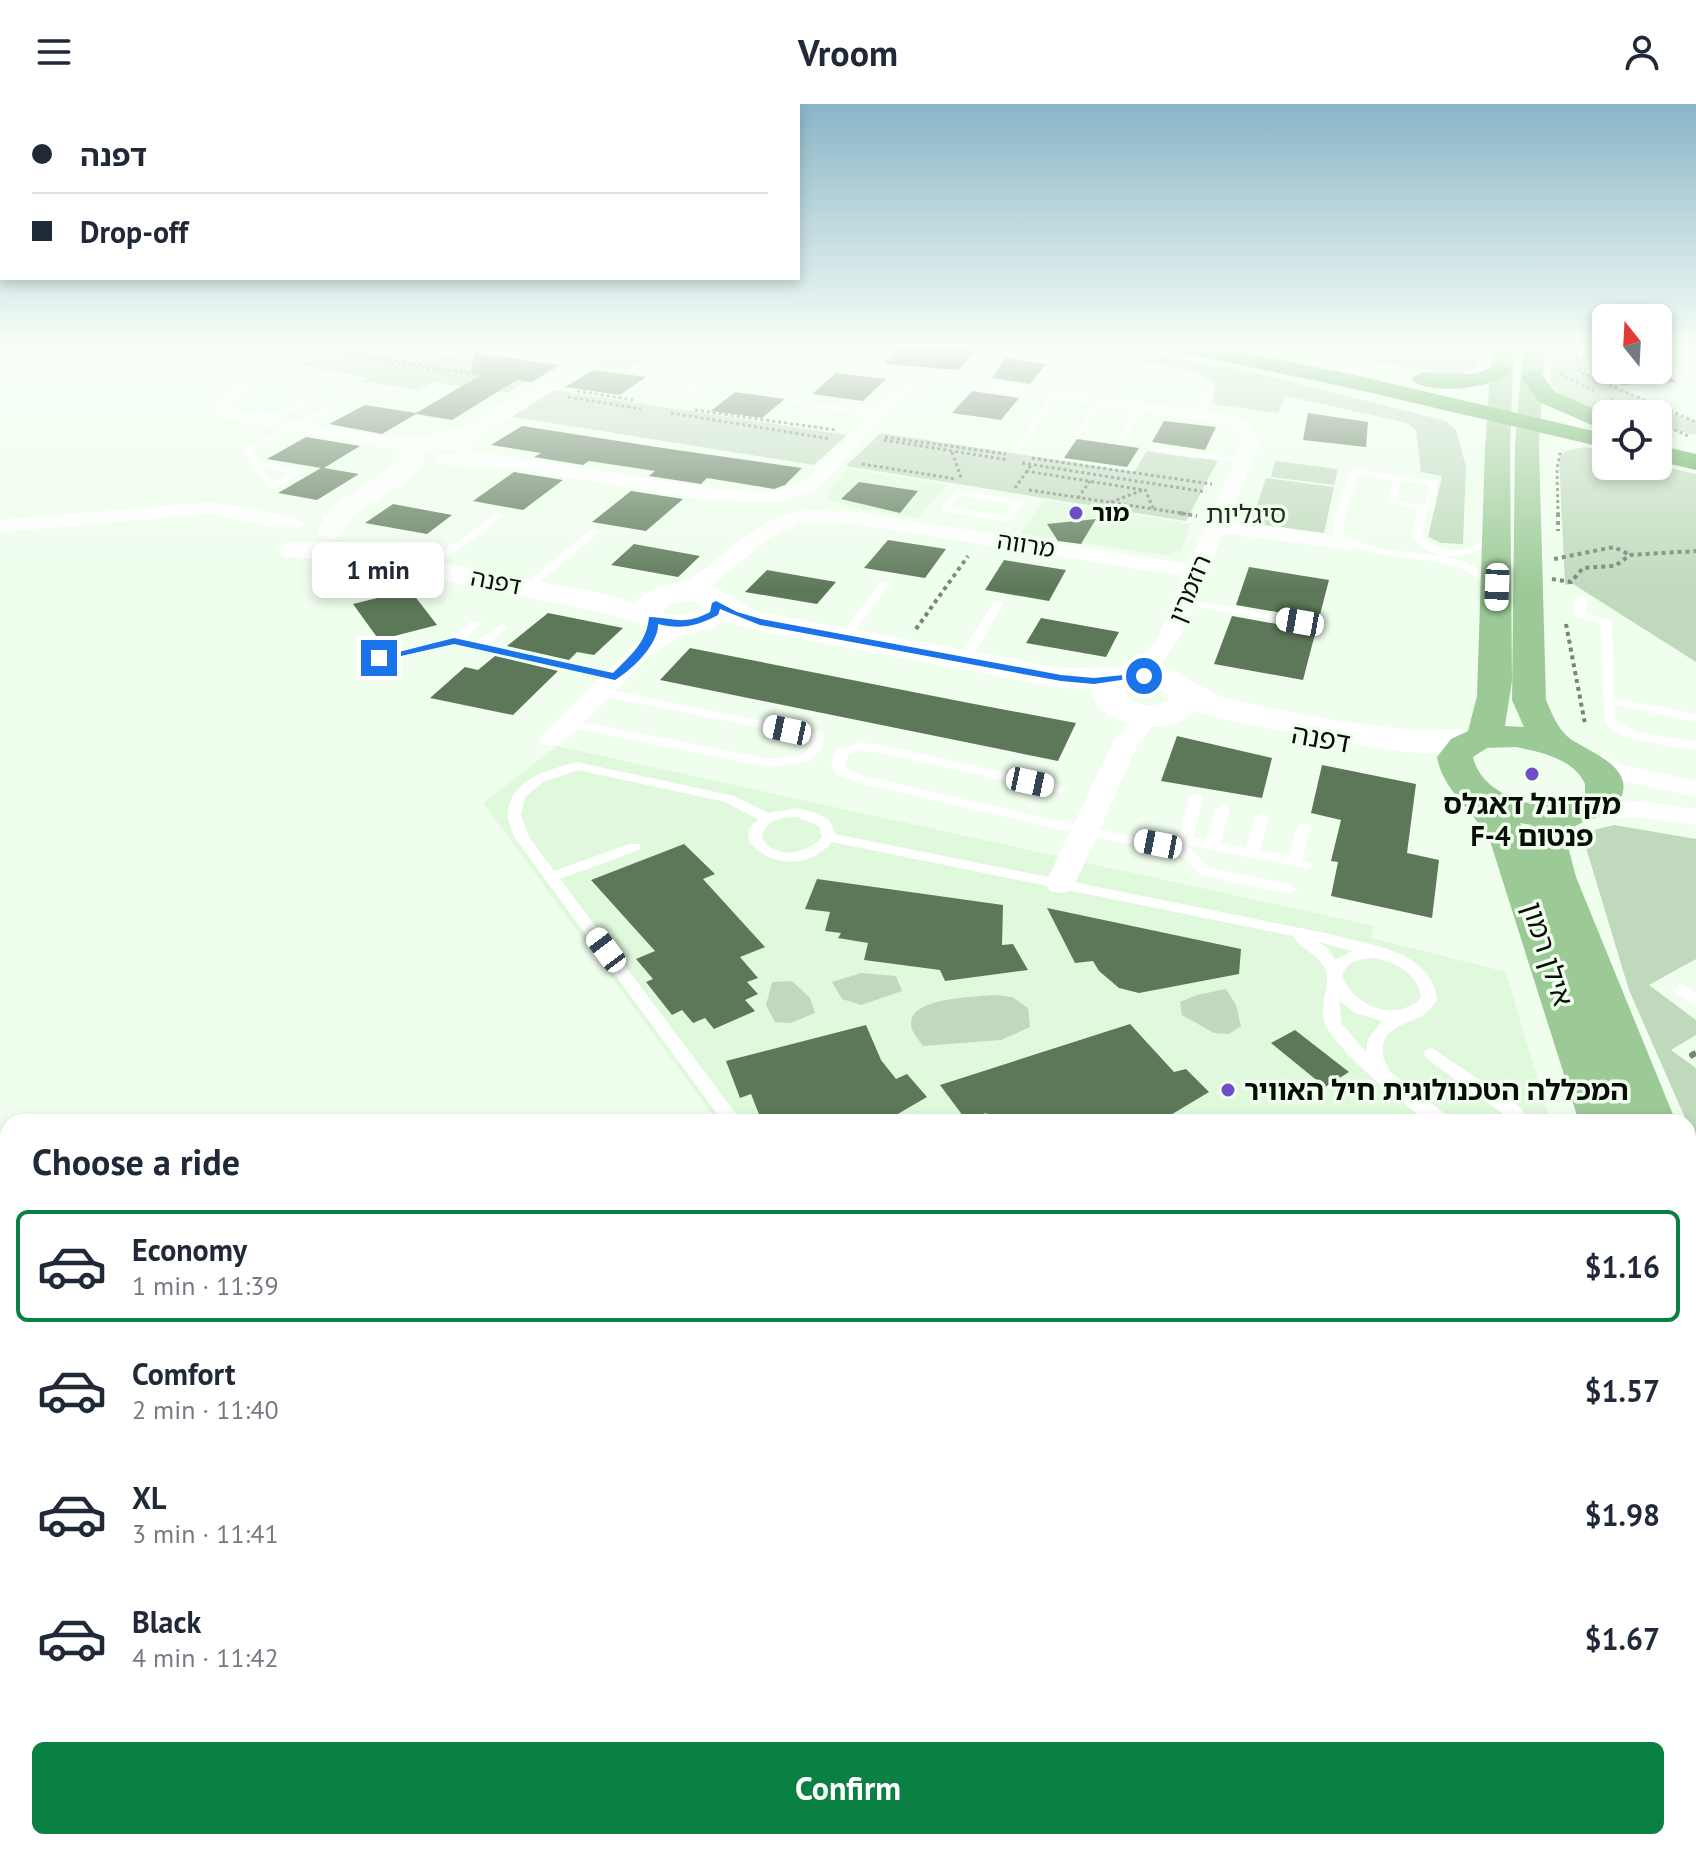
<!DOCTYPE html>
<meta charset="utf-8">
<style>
body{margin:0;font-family:"PT Sans","Noto Sans Hebrew",sans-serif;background:#f2f2f3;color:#1f2937;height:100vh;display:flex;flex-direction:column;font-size:30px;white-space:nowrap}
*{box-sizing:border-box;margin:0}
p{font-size:26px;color:#747a83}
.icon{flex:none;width:44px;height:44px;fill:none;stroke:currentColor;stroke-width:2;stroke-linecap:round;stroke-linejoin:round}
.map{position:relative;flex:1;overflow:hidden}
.side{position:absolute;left:0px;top:1010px;width:1696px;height:736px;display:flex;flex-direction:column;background:#fff;border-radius:24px 24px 0 0;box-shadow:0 4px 12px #0003}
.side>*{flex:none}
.top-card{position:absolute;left:0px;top:0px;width:800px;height:176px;box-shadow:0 4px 12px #0003;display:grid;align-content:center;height:176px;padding:0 32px;background:#fff}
.needle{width:52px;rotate:342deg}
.tools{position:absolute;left:1592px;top:200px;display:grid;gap:16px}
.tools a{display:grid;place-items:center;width:80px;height:80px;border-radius:12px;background:#fff;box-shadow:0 4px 12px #0003;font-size:40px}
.end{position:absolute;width:36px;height:36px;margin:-18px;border:10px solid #1a73e8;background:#fff;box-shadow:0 0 0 4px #fff}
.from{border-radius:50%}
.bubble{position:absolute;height:56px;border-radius:12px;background:#fff;box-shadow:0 4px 12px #0003;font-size:26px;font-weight:600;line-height:56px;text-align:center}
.car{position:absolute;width:24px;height:48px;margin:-24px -12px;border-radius:10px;box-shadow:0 0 6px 2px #0007;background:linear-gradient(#fff 24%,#345 0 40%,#fff 0 76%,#345 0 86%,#fff 0)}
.top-card b{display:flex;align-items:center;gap:28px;height:76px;font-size:30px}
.top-card b+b{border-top:2px solid #e0e1e3}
.top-card i{width:20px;height:20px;background:#1f2937}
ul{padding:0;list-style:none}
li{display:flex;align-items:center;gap:24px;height:112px;margin:0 16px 12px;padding:0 16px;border:4px solid transparent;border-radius:12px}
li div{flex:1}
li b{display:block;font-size:30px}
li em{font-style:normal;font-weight:600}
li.current{border-color:#0b8043}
li>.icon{width:72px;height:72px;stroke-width:1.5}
h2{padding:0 32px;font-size:36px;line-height:96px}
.button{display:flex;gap:16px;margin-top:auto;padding:16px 32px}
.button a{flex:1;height:92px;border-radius:12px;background:#0b8043;color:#fff;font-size:32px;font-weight:600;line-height:92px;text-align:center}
header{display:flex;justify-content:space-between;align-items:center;height:104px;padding:0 32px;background:#fff;font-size:36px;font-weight:600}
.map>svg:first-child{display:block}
.built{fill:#e0f9dd}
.green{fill:#c0d9bd}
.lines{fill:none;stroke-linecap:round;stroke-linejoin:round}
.stream{stroke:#6e846b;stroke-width:12}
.building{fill:#5d7859}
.path-far3{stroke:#798377;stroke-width:3;stroke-dasharray:3 3;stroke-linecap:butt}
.path-far2{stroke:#798377;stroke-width:4;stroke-dasharray:4 4;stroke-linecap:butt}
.path-far1{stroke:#798377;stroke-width:6;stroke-dasharray:7 7;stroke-linecap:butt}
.path{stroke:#798377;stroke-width:8;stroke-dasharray:9 9;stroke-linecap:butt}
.lane{fill:#fff;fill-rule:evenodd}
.street{fill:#fff;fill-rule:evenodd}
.secondary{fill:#fff;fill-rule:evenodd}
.primary{fill:#9cca97;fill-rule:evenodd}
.highway{fill:#5aa752;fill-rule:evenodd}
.route{fill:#1a73e8}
.poi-dot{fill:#6f4dc6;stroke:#effeed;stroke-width:3}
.labels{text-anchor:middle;stroke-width:7;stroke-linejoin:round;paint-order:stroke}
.far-poi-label{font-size:24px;font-weight:bold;fill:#080e07;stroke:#effeed;text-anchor:start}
.far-street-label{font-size:24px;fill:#080e07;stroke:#effeed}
.far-neighbourhood-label{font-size:26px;fill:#1f2e1d;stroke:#effeed}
.street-label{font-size:28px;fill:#080e07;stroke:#effeed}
.poi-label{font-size:28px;font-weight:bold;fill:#080e07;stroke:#effeed}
</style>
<header><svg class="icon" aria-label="menu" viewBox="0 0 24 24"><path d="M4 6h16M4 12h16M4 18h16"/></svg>Vroom<svg class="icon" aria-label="person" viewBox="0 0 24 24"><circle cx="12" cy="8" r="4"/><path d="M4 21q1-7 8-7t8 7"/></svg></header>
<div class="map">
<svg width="1696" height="1746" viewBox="0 0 1696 1746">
<rect width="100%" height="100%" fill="#effeed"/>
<g class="built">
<path d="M157,241H305L174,264Z"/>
<path d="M847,365L947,381L918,414L851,403L829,395L827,390L831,383Z"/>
<path d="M1044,396L1191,420L1181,446L1165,451L1020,430Z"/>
<path d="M557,642L1374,822L1371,834L1506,868L1550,1018H718L483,699Z"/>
<path d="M1688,1352L1696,1370V1746H1256L1250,1738H1688Z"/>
</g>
<g class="green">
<path d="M346,241H372L476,256L468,261L536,272L507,289L433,278L418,286L363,277L369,274L300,261Z"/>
<path d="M1015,241H1102L1243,266L1446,317L1456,326L1466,363L1463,440L1441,439L1428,433L1442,372L1421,368L1416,326L1407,319L1286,292L1278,309L1212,300L1216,280L1188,266L1171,262Z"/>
<path d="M1288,241H1481C1480,246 1480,256 1477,261C1470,272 1443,268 1432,268Z"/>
<path d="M1551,241H1582L1586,269L1682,314L1696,317V331L1658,323V310H1606L1558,291L1551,280Z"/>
<path d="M627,243L654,247L628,265L589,261L618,244Z"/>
<path d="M551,286L847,331L814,361L508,312Z"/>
<path d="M881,329L1134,368L1147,347L1198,355L1200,351L1219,354L1186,417L846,362Z"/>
<path d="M1585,343L1606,348V362L1658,361L1696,370V558L1573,480L1565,481L1559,354L1565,347Z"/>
<path d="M1275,357L1338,365L1334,381L1271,373Z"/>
<path d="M1266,374L1334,383L1324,429L1251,419Z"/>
<path d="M1614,721L1696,735V855L1649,881L1696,916V931L1671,946L1696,964V1039L1629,886L1586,744L1594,726Z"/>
<path d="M861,869L896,872L902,887L861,901L842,895L832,878Z"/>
<path d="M792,877L810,894L815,909L791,919L775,918L766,901L772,878Z"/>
<path d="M1226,885L1236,901L1241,922L1229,930L1214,929L1182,911L1180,898L1197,891Z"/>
<path d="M995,891L1012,893L1028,904L1030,923L1001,936L923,942C919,936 911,928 911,920C910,893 976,893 995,891Z"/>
</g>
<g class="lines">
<path class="stream" d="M389,1746L402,1738"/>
</g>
<g class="building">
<path d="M900,241H928L976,246L958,266L884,260Z"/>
<path d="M474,249L560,261L532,278L517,276L452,316L416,310L382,330L329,320L365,301L416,309L481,271L471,269Z"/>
<path d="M1005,254L1046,260L1030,280L992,274Z"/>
<path d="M1658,262L1676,278L1621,281L1620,275L1645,266H1658Z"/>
<path d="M593,266L646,273L620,291L565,283Z"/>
<path d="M836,269L886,275L863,297L812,290Z"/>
<path d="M972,287L1019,294L1001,316L952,309Z"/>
<path d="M735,288L785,295L762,314L711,307Z"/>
<path d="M1308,309L1368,318L1366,343L1303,336Z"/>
<path d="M1164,317L1216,323L1205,346L1152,338Z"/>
<path d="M522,322L663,344L802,364L785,381L774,385L707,374L701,380L649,372L655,367L589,357L583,361L534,353L541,349L491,341Z"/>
<path d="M306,333L360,342L324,364L359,370L317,396L278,389L321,364L267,355Z"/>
<path d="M1077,335L1139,344L1127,363L1064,354Z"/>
<path d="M514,368L563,376L523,406L473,397Z"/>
<path d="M859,378L918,387L900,409L841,395Z"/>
<path d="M631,387L683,395L646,427L592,418Z"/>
<path d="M393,400L452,411L427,430L365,419Z"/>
<path d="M1096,415L1081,440L1058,437L1047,420Z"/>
<path d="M888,436L946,445L925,474L864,464Z"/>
<path d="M634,440L700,452L678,473L611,461Z"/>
<path d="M1004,456L1066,466L1049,497L985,486Z"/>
<path d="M1249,463L1329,476L1303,576L1214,560L1232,512L1299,524L1309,519L1300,512L1236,501Z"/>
<path d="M767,466L836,478L817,500L745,488Z"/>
<path d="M410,486L437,521L379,536L353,500Z"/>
<path d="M548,509L623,524L594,551L577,548L569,556L507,542Z"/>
<path d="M1041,514L1119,528L1106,553L1026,539Z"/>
<path d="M690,544L969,599L1076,619L1058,657L660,576Z"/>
<path d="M495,552L558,567L513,611L430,594L465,563L478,566Z"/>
<path d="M1177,632L1272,654L1262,694L1161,677Z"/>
<path d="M1322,661L1416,680L1407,749L1439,756L1432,814L1331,792L1338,758L1331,757L1341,716L1311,709Z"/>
<path d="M684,740L715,770L703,775L765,843L740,853L758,874L747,878L758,890L745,896L755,907L714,925L705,914L693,919L682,906L672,911L646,878L653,875L636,855L655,847L591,776Z"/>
<path d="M817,775L1003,801L1002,841L1013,840L1028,866L945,877L940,866L864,856L868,839L838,834L841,829L825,827L830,808L805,805Z"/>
<path d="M1047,804L1241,845L1239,870L1139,889L1119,884L1099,867L1093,857L1075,859Z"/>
<path d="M1130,920L1174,968L1186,965L1209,988L1159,1018H992L986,1009L966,1016L940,981Z"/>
<path d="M866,921L881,956L896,975L907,970L927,993L884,1018H762L751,990L740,994L726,957Z"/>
<path d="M1295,926L1349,968L1325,983L1271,939Z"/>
</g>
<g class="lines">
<g class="path-far3">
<path d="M1304,241L1325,250"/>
<path d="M1576,241L1579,268L1696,318"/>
<path d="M348,248L512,277"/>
<path d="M344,251L441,267"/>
<path d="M1560,270L1594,287"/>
<path d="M577,287L634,296"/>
<path d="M568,293L641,305"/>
<path d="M1610,295L1642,310"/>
<path d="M695,306L836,326"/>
<path d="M671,309L831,335"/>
<path d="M1658,318L1688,332"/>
<path d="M885,333L1006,350"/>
<path d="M884,336L1008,356"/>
<path d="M952,348L962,376"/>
<path d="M1032,354L1212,380"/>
<path d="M1022,359L1206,388"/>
<path d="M862,360L956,375"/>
<path d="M1026,367L1144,386"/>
<path d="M1015,384L1032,360"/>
<path d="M1145,385L1153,404"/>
<path d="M1029,386L1193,411"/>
<path d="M1078,394L1090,377"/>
<path d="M1111,398L1143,386"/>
<path d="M1558,411L1557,364L1561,345"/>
</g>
<g class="path-far2">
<path d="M1180,409L1197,412"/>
<path d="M1558,409V427"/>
<path d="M1554,455L1614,443L1630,451"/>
<path d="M1552,475L1571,478L1583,464L1615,462L1630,451L1696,447"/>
<path d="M1566,520L1585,620"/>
<path d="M916,525L968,452"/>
</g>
<path class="path-far1" d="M1696,949L1692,951L1696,954"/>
<path class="path" d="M1688,1281L1696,1297"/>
<g class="lane">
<path d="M784,241H792L779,254H773V250Z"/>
<path d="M889,241H897L873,267H867V263Z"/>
<path d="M742,246L749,248L691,293L649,294L645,291L649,288H686L691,284L648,277L652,275L697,280Z"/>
<path d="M1663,248L1696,252V256L1666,252Z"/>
<path d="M995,253L1002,255L983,282H977Z"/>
<path d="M824,257L831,259L792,290L742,282L746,280L787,285L805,272L779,268L762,272L758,270L779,264L811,267Z"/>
<path d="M204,259L217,274L253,266V270L225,276L251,282L247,284L210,278L200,261Z"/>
<path d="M1198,276L1211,284L1203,309L1199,312L1195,309L1203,285L1194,278Z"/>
<path d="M359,285L405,294L401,297L363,290L252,346L261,359L270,358L301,368L275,385H269L242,345L244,343ZM264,364L288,369L273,378Z"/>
<path d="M295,288L317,294L282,314L258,312L245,317L241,314L257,306L278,309L305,295L292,293L291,291Z"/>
<path d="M1052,288L1059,290L1022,346H1016L1014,344Z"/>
<path d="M794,295L880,308L884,311L880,314L791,300L790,298Z"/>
<path d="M1138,302L1142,305L1124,337L1117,335L1129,314L1095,309L1081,332L1074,330L1090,304L1131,309Z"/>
<path d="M1158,343L1244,354L1249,357L1244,360L1155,348L1153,346Z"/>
<path d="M1354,365L1437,377L1435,404L1426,406L1422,432C1438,450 1462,449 1483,438C1490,435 1493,432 1501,432V436C1483,447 1465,453 1444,452C1468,458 1483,465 1501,481V485H1493C1447,442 1391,464 1336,436L1332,425L1349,368ZM1358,371L1392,376L1387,399L1417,405L1412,432L1421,443L1442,452L1378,445L1345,432L1342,425ZM1401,377L1429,381L1426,401L1397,397Z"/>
<path d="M958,386L1019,396L1024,399L1012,417L1008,418L942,407V403ZM960,392L1013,401L1005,412L952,403Z"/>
<path d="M497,409L506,411L440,459H432V455Z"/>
<path d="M592,425L601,427L541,477H533V473Z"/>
<path d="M881,477L890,479L849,536H841L839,534Z"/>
<path d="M1581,491L1587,494L1586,510L1612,517L1614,594L1696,610V618L1615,601V616L1636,628L1696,638V646L1627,634L1605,621L1600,519L1574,512L1575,494Z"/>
<path d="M1184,495L1300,515L1306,518L1300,521L1180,500V496Z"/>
<path d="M994,497L1004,499L968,559H960L958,556Z"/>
<path d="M472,517L482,519L463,536L476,538L502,520L508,523L487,541L615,569L621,573L615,577L454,540L379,558L373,554L450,534Z"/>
<path d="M600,584L824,629L823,642L812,657L769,663L563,622L561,619L567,615L769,655L803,651L811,641L812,634L596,591L594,588Z"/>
<path d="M858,639L881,641L1060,681L1067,685L1060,689L881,649L859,647L848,651L845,659L847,665L863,672L1085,723L1177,740L1189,694L1196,690L1201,691L1203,694L1193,733L1206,736L1216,704L1223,700L1230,704L1220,739L1246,744L1255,713L1262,709L1269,713L1260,746L1288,752L1297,723L1299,720H1309L1311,723L1302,755L1313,760L1306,764L1191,742L1190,744L1210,764L1290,780L1297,785L1290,790L1200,771L1178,749L1085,731L859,679L836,670L831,659L837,646Z"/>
<path d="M577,658L734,692L768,709L797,704L816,709L830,717L835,730L1330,830C1369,841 1431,846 1437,895C1434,900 1430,906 1425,910C1408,921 1379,923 1383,951C1384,957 1388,963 1390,968L1449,1013L1452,1018C1444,1018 1434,1020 1428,1016C1402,1002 1337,946 1325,920C1318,902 1331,882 1326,867C1320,850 1301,846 1293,832L832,738C810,765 768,764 748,736L749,725L758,715L725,698L578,666L543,678L525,693L521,711L529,733L554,767L629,740H639L641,743L639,746L560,775L742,1018H723L515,734C512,727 507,717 508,709C510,675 550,665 577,658ZM797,713L819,722L822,733C807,750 778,756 762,735C764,716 780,713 797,713ZM1318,838L1353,847L1335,856L1328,844ZM1375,854C1397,859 1418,869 1421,894C1396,919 1354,903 1342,872C1347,856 1360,855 1375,854ZM1339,896L1355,909L1382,917L1368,935L1366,948L1342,920Z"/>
<path d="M1681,880L1696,888V901L1675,890L1673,886Z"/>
<path d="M1432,944L1521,1004L1524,1009C1517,1021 1505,1018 1493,1018L1502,1009L1426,954L1423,950L1426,946Z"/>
<path d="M1688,1464L1696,1467V1540L1688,1537Z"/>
<path d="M1254,1738H1284L1288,1746H1258Z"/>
</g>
<g class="street">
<path d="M320,241H340L240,293L231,303L245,309L384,333L423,334L432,339L429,343H384L245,319L223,314L213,304L217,293L228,285Z"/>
<path d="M684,241H726L1229,310L1252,321L1260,339L1228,417L1351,434L1361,440L1351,446L1223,429C1209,463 1172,589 1123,577L1120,572L1155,540L1184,472L855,420L799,419L769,434L716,479L675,496L664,489L667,484C714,469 740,424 787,410C808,403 833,408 855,408L1189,460L1242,339L1239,328L1226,320L922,277L819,384L781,398L714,397L495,362L444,361L435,355L444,349L495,350L714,385L774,388L805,376L906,275L692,246Z"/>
<path d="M1662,241H1678L1675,257L1696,272V284C1682,280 1668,270 1659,258Z"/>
<path d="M211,398L295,413L305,419L302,423H274L211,410L0,428V416Z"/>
<path d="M684,514L692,516L695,521L692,526L653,549L560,641H542L538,636L542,631L637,539Z"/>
<path d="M1159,603L1168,606L1172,611L1150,625L1138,640L1075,780L1070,787L1060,789L1050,787L1045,780L1113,638L1132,615Z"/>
<path d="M1577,643L1627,662L1696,677V693L1610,674L1568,657L1564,651L1568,645Z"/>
<path d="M1639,697L1696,705V721L1639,713H1577L1573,707L1577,701Z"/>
</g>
<g class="secondary">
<path d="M600,241H626L480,333L470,336L475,342L472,347C454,352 442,339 425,349C427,375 368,396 351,415C346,420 345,426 341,432L331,434L321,432L317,426L332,403L400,357L399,348L413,335L462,323Z"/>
<path d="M293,437L349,441L599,489L635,499C654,477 692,474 718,485C734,493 745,504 763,509L1061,564L1156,563L1176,568L1219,592L1237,597C1293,609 1350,620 1407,625C1433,628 1461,622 1487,628L1492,636L1487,644C1426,659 1357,640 1298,629C1263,623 1228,618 1195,607C1178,629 1133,626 1111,613C1101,607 1096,598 1091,588L1093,585L1061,584L760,527L724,517L712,524L687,530L673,529L597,507L349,459L283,452L279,446L283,440ZM692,497L701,500L700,505C688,512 678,512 664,509L663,505L676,498ZM1132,582C1146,581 1163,581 1169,595C1153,606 1136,603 1125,588Z"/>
</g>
<g class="primary">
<path d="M1492,241H1514L1510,345L1512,577L1505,622L1524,623L1512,596L1515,342L1523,241H1545L1539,342L1546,596C1552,610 1557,623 1568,633C1583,646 1640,662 1619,698C1608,719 1571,712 1566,735L1576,773L1676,1018H1579L1491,740C1475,706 1443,688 1437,653L1451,635L1468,627L1477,592L1485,345ZM1516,643C1541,648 1574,655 1585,680V691C1551,714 1482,695 1473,653L1487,644ZM1520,719L1532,721L1527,733Z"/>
<path d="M1688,1079L1696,1082V1140L1688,1137Z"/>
<path d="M1688,1193L1696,1196V1261L1688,1258Z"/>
</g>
<g class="highway">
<path d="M1163,241H1205L1359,272L1606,330V344L1359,286L1174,247Z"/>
<path d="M1501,260L1509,262L1512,267C1498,285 1424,292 1411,275L1422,268L1475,270Z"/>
<path d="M1532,266L1540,268L1555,288L1606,310V322L1592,321L1539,298L1521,273Z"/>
<path d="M1658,341L1696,350V366L1658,357Z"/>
</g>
</g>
<linearGradient id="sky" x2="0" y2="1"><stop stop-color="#89b5c7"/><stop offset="0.5" stop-color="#f8fff7"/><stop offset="1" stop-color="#f8fff7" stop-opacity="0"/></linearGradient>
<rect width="1696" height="485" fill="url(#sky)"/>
<path class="route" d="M716,497L737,508L761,515L1061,571L1094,574L1144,569L1148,572L1094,580L1061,577L760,521L720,505L718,511C697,522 681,526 658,520C659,540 632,566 615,576L454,540L379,557L375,554L454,534L613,569C631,551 647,538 649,513C676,514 683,522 710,508L712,499Z"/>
<g class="poi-dot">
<circle cx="1076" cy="409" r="8"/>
<circle cx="1532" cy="670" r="8"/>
<circle cx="1228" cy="986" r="8"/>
</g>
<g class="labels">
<g class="far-poi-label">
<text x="1092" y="417">מור</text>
</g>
<g class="far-street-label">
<text transform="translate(1026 441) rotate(9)" y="8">מרווה</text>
<text transform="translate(496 478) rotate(11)" y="8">דפנה</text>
<text transform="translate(1190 485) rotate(-67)" y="8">רוזמרין</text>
</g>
<g class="far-neighbourhood-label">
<text x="1246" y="419">סיגליות</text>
</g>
<g class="street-label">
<text transform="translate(1321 634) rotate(10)" y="10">דפנה</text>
<text transform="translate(1548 850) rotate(72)" y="10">אילן רמון</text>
</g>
<g class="poi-label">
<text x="1532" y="710">מקדונל דאגלס<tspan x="1532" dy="32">F-4 פנטום</tspan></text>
<text x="1244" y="996" text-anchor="start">המכללה הטכנולוגית חיל האוויר</text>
</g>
</g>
</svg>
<div class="tools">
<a><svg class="needle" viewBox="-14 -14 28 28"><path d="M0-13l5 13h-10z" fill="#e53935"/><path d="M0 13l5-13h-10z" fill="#747a83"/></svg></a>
<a><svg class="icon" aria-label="locate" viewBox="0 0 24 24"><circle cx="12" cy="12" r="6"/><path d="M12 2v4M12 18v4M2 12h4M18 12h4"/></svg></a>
</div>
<i class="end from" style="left:1144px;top:572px"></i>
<i class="end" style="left:379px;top:554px"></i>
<div class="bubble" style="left:312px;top:438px;width:132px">1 min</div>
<i class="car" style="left:1497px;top:483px;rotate:182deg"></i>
<i class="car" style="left:1300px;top:518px;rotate:280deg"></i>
<i class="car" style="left:787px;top:626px;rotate:282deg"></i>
<i class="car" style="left:1030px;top:678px;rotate:102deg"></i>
<i class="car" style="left:1158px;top:740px;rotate:281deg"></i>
<i class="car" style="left:606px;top:846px;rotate:323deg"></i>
<div class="top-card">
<b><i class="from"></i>דפנה</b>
<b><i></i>Drop-off</b>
</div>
<section class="side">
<h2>Choose a ride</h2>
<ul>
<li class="current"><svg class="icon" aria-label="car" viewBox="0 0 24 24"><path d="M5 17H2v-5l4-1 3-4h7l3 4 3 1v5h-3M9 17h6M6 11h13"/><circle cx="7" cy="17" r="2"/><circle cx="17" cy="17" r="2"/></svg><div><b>Economy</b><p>1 min · 11:39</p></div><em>$1.16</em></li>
<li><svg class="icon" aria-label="car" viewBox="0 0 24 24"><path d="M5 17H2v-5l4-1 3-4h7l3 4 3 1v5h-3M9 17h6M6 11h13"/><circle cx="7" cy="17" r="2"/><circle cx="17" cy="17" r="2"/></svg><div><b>Comfort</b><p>2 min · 11:40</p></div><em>$1.57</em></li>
<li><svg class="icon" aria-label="car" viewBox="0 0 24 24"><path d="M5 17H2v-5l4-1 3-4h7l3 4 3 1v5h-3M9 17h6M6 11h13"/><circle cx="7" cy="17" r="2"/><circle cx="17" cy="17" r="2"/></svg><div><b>XL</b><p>3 min · 11:41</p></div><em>$1.98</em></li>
<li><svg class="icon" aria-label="car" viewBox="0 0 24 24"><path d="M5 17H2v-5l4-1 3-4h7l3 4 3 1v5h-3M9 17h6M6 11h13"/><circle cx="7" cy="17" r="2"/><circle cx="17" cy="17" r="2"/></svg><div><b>Black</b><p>4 min · 11:42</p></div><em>$1.67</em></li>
</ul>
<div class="button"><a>Confirm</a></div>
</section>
</div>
